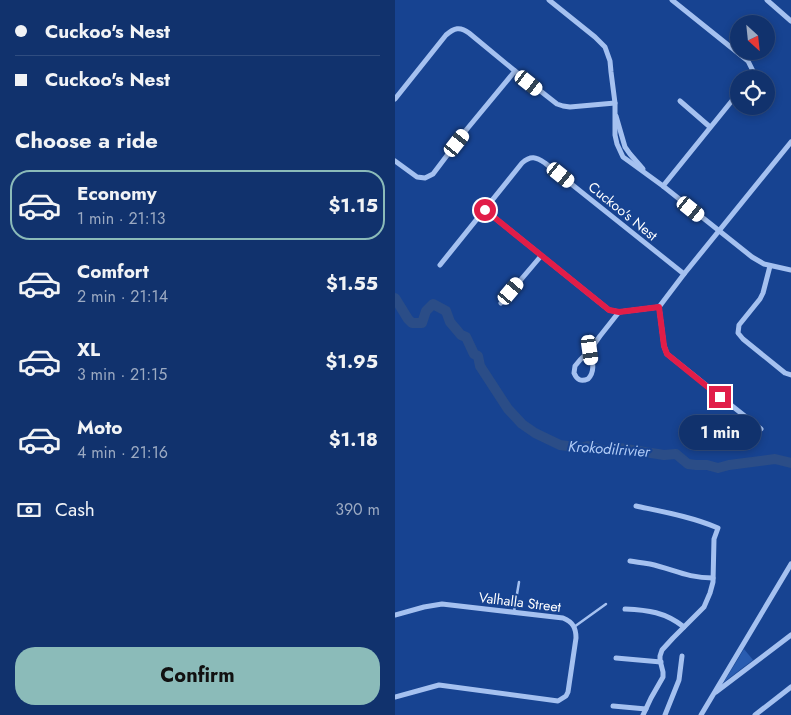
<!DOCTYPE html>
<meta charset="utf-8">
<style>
body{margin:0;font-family:Jost,sans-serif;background:#1a3a72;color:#f1f3f6;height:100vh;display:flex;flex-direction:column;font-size:19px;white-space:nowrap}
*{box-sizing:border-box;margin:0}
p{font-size:16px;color:#9caac2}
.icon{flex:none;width:28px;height:28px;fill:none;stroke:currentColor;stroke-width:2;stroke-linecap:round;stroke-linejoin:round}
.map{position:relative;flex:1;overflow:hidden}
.drawer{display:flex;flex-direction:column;background:#11326d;width:395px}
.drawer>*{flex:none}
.banner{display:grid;align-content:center;height:110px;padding:0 15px;background:#11326d}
.needle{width:32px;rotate:153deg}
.tools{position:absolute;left:335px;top:15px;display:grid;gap:10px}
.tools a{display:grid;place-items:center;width:45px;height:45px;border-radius:50%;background:#11326d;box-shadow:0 2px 8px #0003,0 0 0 1px #304d80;font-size:25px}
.end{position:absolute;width:22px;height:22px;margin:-11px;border:6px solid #e11d48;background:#fff;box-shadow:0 0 0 2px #fff}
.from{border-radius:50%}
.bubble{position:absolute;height:35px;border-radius:18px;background:#11326d;box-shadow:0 2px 8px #0003,0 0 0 1px #304d80;font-size:16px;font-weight:700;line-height:35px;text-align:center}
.car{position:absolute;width:15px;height:30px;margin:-15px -8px;border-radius:6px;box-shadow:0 0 4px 1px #0007;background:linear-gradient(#fff 24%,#345 0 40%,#fff 0 76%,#345 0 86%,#fff 0)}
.banner b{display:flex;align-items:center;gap:18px;height:48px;font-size:19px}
.banner b+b{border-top:1px solid #304d80}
.banner i{width:12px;height:12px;background:#f1f3f6}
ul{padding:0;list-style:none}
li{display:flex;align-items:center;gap:15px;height:70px;margin:0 10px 8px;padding:0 5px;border:2px solid transparent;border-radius:20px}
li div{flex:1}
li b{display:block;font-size:19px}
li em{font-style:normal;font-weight:700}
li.selected{border-color:#8bbbb9}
li>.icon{width:45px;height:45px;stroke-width:1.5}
h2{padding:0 15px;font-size:22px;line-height:60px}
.pay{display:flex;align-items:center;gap:12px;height:55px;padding:0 15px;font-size:19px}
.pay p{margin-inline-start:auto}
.primary-button{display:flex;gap:10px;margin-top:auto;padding:10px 15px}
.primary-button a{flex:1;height:58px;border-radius:20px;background:#8bbbb9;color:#111;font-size:20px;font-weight:700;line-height:58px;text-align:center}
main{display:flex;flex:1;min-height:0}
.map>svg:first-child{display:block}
.green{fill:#295cb0}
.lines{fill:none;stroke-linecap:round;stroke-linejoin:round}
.river{stroke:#2b4d87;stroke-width:10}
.lane{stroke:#a5c1f0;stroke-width:2.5}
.street{stroke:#a5c1f0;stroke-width:5}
.route{stroke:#e11d48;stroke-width:6}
.labels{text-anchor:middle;stroke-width:4;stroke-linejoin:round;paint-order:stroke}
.street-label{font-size:14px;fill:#fff;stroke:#174391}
.water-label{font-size:15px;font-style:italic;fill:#b1ccf7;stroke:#174391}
</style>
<main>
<section class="drawer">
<div class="banner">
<b><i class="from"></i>Cuckoo's Nest</b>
<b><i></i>Cuckoo's Nest</b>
</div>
<h2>Choose a ride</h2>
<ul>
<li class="selected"><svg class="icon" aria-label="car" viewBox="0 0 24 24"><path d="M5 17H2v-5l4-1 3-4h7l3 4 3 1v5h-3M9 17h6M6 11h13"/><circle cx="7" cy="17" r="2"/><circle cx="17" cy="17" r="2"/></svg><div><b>Economy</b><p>1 min · 21:13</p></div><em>$1.15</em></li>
<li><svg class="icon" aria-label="car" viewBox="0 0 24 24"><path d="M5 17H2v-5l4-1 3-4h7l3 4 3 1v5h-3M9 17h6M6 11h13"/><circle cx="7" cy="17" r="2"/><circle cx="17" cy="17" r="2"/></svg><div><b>Comfort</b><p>2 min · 21:14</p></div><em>$1.55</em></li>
<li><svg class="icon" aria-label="car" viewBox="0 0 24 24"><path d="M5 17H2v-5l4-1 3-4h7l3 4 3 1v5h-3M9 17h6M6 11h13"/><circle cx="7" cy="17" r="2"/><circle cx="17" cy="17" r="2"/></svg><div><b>XL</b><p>3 min · 21:15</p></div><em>$1.95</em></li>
<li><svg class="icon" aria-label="car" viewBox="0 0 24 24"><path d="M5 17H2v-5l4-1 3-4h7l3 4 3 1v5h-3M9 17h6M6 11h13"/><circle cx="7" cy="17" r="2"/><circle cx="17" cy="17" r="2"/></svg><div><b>Moto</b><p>4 min · 21:16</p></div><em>$1.18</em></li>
</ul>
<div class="pay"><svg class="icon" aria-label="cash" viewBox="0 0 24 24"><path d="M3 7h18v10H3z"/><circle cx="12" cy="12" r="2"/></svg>Cash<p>390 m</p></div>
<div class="primary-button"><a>Confirm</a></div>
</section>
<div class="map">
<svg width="396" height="715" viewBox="0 0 396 715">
<rect width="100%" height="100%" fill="#174391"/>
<path class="green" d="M349,649L358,660L329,682Z"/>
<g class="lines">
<path class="river" d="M0,298L13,319L17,323H27L31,311L38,304L51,311L55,322L66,335L71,337L79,354L83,356L85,366L113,409L127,424L140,433L165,445L187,448L193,446L208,450L216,451L218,447L269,455L281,454L293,464L301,465H312L323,468L334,465L380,459L396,463"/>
<g class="lane">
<path d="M119,612L124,582"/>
<path d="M179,627L211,604"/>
</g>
<g class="street">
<path d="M154,0L200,37L210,47L215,61L216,72L220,103V135L222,144L228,157L235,162L268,186L357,257L369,264L396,270"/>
<path d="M277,0L353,61L358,71L354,79"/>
<path d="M372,0L396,21"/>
<path d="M0,99L51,35C59,28 65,26 74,33L120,71L162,104L168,106L175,107L220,103"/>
<path d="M285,101L315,127"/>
<path d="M221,116L230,147L235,154L248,169"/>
<path d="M0,161L22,177L30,178L38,174L72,129L120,71"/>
<path d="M268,186L344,92"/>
<path d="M90,210L214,310L224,312L264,307L289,274L396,142"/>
<path d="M45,265L127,163C136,155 141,157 150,163L289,274"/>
<path d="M375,266L368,293L365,299L344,325L343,333L348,339L390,373L396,375"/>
<path d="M106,303L146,256"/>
<path d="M264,307L269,346L272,354L366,429"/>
<path d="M195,350C197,360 201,371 193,379C186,382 182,380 179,373L180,366L185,360L195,350L205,336L224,312"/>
<path d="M241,506C269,512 297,517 323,528L319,539L318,582L315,593L309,607L278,638L267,650L265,656V660L268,672V677L256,698L248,715"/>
<path d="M235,561C241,562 248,563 255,564C278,569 292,578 318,578"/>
<path d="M230,609C253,610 270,612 289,627"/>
<path d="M0,615L29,607L47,604L168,618C178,622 181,628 181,638L173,692L171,696L163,701L44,685L0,697"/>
<path d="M221,658L266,662"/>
<path d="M321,692L396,635"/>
<path d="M218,706L251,709"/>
<path d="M270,715L284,680L287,656"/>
<path d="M306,715L396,564"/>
<path d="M360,715L396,687"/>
</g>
</g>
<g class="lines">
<path class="route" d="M90,210L214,310L224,312L264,307L269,346L272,354L325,397"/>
</g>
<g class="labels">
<g class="street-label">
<text transform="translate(228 211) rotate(39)" y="5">Cuckoo's Nest</text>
<text transform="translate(125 602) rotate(7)" y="5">Valhalla Street</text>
</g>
<g class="water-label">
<text transform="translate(214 449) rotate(4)" y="5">Krokodilrivier</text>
</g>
</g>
</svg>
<div class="tools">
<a><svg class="needle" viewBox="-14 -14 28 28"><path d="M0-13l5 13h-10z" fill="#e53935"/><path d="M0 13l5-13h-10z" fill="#9caac2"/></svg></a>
<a><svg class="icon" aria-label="locate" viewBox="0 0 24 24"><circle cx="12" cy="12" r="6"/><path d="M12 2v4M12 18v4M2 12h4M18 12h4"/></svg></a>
</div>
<i class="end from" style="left:90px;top:210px"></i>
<i class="end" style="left:325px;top:397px"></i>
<div class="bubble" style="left:284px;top:415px;width:82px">1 min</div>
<i class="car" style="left:134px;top:83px;rotate:128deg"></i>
<i class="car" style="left:62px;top:143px;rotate:38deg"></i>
<i class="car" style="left:166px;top:175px;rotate:129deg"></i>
<i class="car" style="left:296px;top:209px;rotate:129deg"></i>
<i class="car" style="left:116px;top:291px;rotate:40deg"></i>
<i class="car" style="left:195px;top:350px;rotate:172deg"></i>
</div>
</main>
